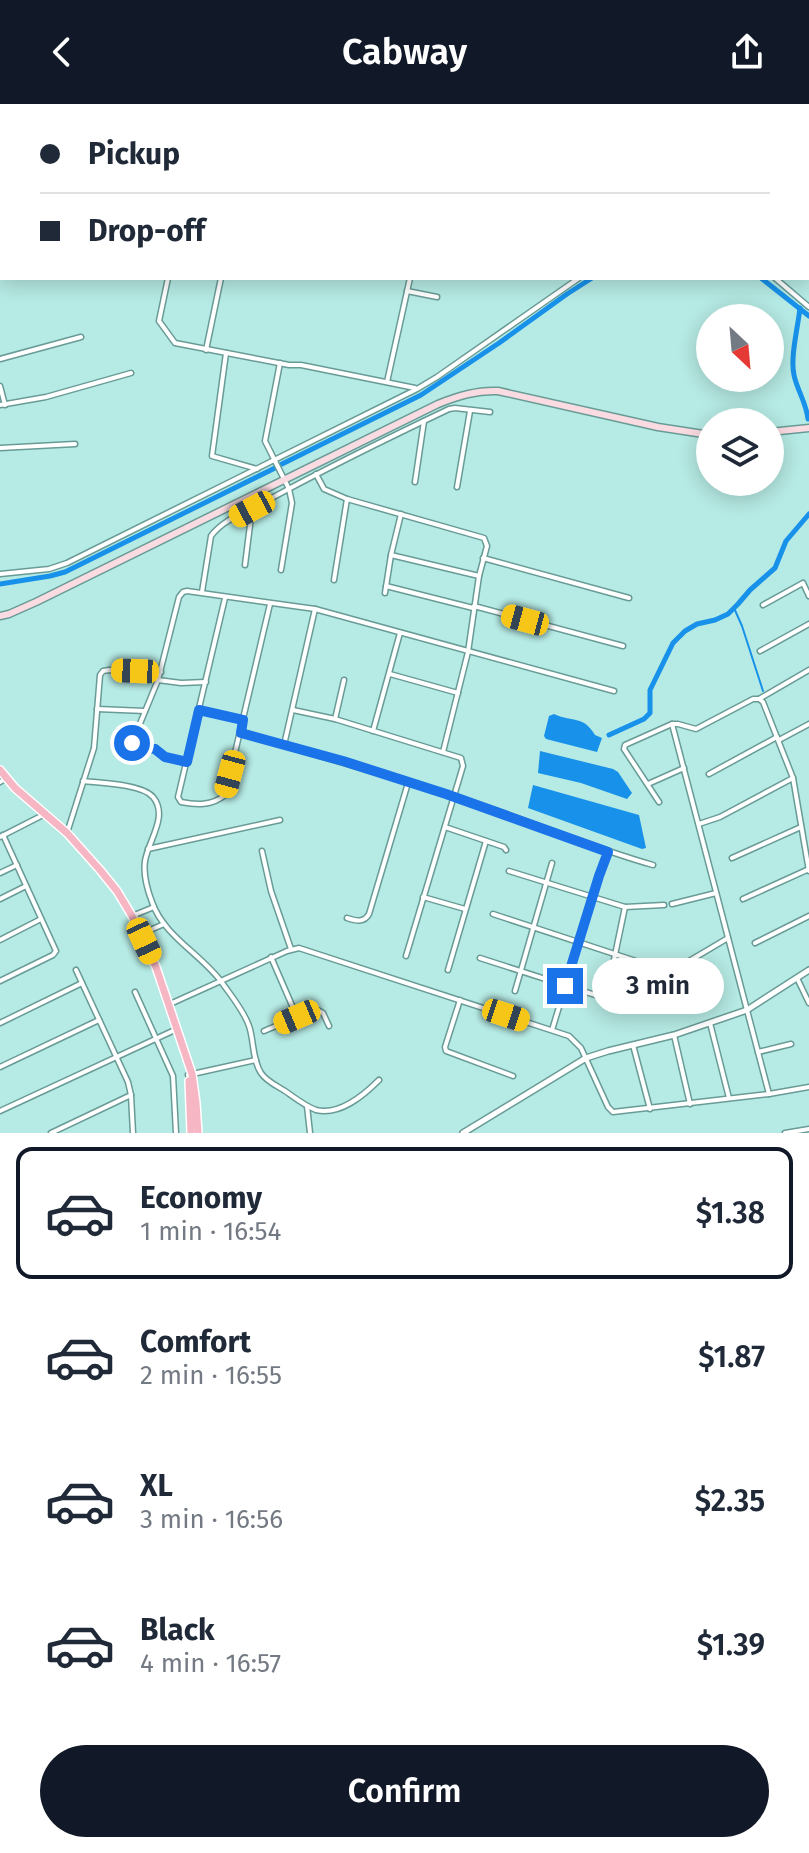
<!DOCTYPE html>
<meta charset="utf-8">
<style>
body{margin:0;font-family:"Fira Sans",sans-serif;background:#f6f6f7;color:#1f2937;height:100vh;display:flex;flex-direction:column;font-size:30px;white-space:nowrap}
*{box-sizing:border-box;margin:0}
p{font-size:26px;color:#747a83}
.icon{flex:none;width:44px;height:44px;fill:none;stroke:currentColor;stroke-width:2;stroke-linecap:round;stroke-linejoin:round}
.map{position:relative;height:1029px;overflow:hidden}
.sheet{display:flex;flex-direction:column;background:#fff;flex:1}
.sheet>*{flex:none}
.banner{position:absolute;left:0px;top:0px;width:810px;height:176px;box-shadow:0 4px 20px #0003;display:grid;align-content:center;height:176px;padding:0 40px;background:#fff}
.needle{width:52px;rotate:154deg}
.tools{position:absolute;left:696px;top:200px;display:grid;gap:16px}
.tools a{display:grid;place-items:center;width:88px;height:88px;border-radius:50%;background:#fff;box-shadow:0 4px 20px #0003;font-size:40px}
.end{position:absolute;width:36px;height:36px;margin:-18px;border:10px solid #1a73e8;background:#fff;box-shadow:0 0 0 4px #fff}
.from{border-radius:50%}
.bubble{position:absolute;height:56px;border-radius:28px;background:#fff;box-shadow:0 4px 20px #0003;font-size:26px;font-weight:600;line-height:56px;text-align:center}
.car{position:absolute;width:24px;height:48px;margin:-24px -12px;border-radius:10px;box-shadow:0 0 6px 2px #0007;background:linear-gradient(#f5c518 24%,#345 0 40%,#f5c518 0 76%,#345 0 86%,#f5c518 0)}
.banner b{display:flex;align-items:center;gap:28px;height:76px;font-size:30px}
.banner b+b{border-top:2px solid #e0e1e3}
.banner i{width:20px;height:20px;background:#1f2937}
ul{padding:14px 0 0;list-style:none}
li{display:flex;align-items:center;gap:24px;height:132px;margin:0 16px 12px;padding:0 24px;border:4px solid transparent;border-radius:16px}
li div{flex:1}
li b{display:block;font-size:30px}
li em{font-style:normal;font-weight:600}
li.current{border-color:#111827}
li>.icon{width:72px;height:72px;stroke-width:1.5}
.primary-button{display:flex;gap:16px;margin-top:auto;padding:16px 40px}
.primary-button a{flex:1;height:92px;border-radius:48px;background:#111827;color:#fff;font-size:32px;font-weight:600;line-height:92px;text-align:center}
header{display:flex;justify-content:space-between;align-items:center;height:104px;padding:0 40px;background:#111827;color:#fff;font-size:36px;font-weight:600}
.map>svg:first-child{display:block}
.water{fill:#1791e9}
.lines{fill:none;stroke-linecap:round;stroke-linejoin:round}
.stream{stroke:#1791e9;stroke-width:2}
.canal{stroke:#1791e9;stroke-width:5}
.minor-casing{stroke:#699b96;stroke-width:7}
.tertiary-casing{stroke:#699b96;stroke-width:8}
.secondary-casing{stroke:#699b96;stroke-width:9}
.primary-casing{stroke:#fff;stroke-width:10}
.minor{stroke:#fff;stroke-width:4}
.tertiary{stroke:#fff;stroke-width:5}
.secondary{stroke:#fadbe1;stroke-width:6}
.primary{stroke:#f6b6c4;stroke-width:7}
.route{stroke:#1a73e8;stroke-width:10}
</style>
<header><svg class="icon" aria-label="back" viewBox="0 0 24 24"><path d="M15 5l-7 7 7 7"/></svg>Cabway<svg class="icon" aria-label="share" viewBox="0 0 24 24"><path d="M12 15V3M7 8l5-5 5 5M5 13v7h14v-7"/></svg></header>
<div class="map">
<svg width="809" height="1029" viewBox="0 0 809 1029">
<rect width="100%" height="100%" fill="#b6eae4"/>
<g class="water">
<path d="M554,610C574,619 583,611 595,631L602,634L597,648L546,635L544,632L549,612Z"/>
<path d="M540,647L613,665L618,668L632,689L627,695L581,679L538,669Z"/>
<path d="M533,681L639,711L646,744L642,745L528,704Z"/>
</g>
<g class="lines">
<path class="stream" d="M734,504L742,522L763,587"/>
<g class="canal">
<path d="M692,0L693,2"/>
<path d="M761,174L809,212"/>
<path d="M800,204C798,223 790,253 794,271C797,286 806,298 808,315"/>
<path d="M282,360L421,291L499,239L567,190L592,174"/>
<path d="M0,480L50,472L65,468L277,363"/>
<path d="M609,631L644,615L650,609V586L673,539L685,527L697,520L715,516L728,510L738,500L750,486L775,464L786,437L809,410"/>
</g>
<g class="minor-casing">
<g id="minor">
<path d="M698,0L699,2"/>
<path d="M20,2V0"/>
<path d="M0,37H2"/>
<path d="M808,57H809"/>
<path d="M0,150L2,142"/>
<path d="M168,174L159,217L175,239L289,261H301L415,284"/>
<path d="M775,174L809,203"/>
<path d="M407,187L437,193"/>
<path d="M206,246L221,174"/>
<path d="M226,249L212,352L257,365"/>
<path d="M0,255L81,233"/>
<path d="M280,259L265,337L289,385L292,399L281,466"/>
<path d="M387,278L410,174"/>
<path d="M0,282L5,301"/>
<path d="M0,301L46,293L131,269"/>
<path d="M0,344L75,340"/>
<path d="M316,370L324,385L347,395L484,434L487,442L479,472L468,548L443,648"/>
<path d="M415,378L424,317"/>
<path d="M457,383L470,307"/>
<path d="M391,451L479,472"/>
<path d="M483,454L629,494"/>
<path d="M245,461L252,405"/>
<path d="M0,470L49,465L67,459L417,285L437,273L579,174"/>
<path d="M334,476L347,395"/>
<path d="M386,482L473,504"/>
<path d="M202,488L211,432C223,415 250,406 268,396C327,364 388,334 449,305L455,304L490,308"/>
<path d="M385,489L391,451L401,410"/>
<path d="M225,494L178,693L181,698C196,701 212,702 225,691L270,500"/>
<path d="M763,501L803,479L809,492"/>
<path d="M474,502L623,542"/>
<path d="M760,547L809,520"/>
<path d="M390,570L458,589"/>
<path d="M158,576L181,579L206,578"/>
<path d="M759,595L763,598L793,674L809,767"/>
<path d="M97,605L145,607"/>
<path d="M199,606L243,616"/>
<path d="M293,606L335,615L461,654L463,662L406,852"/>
<path d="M335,615L344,576"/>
<path d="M672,620L769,990"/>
<path d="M373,627L400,529"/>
<path d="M241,629C323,653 405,676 486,703C542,722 596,745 653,761"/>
<path d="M779,636L809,620"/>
<path d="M284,641L315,505"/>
<path d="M187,658L165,653L155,645L135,643L132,639L158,576L179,493L183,488L187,487L315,505L614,587"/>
<path d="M709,670L777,633"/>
<path d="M83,677C100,679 142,680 153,693C169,712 148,737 145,757C143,771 147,785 152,798C164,833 203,851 223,880C232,893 244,907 249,922C254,936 252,955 261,969C266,977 277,982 285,987C295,994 305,1002 316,1006C340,1012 364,991 379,976"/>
<path d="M0,678L7,674"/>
<path d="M648,680L684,664"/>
<path d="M659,698L624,645L625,641L672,620H678L696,625L753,595H759L809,566"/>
<path d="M699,720L720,713L793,674"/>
<path d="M445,723L504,743L506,746"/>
<path d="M67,729L94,644L100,571L103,567L109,566L161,568"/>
<path d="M0,733L45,710"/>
<path d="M148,745L280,716"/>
<path d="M262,747L271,787L291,845"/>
<path d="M732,754L801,723"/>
<path d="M509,767L625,803L664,801"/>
<path d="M0,769L17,761"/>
<path d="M423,793L465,805"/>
<path d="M0,795L26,782"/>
<path d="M743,795L809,765"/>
<path d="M672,800L716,789"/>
<path d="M493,810L660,865L679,863L728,834"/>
<path d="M132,812L154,803"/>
<path d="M347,814C356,817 364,819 369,810L408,679"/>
<path d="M141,830L164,820"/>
<path d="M0,836L41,815"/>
<path d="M755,839L809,812"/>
<path d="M271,853L297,913"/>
<path d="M480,854L642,906"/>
<path d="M679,863L686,896"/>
<path d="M76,866L128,978L131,991L133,1029"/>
<path d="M448,866L486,737"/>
<path d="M797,874L809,899"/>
<path d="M0,877L53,851L56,847L3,731"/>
<path d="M515,887L552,759"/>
<path d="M135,888L173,972L176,1029"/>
<path d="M606,894L625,803"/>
<path d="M460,896L445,943L446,947L513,972"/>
<path d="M170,900L287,847L299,844L569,932L581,944L608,1003L613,1008L769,990L809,983"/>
<path d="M0,919L82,879"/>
<path d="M710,919L729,994"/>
<path d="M552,926L599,772L608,748"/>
<path d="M264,927L316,905L323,909L329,922"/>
<path d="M674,931L690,1000"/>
<path d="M633,941L650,1005"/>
<path d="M758,948L791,940"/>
<path d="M0,963L99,916"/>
<path d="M188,971L256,956"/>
<path d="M307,1002L310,1029"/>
<path d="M0,1007L177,925"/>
<path d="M51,1029L131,991"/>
<path d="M785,1029L809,1025"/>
</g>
</g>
<g class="tertiary-casing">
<path id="tertiary" d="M463,1029L586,954L608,947L674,931L747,906L809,866"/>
</g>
<g class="secondary-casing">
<g id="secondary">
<path d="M770,328L809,324"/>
<path d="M0,512L9,510L36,498L438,300C458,292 477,286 498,287L658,323L710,331"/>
</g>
</g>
<g class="primary-casing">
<g id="primary">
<path d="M0,666L15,684L67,729L100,766L117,787L132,812L156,863L192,970L196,999L198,1029"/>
<path d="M189,977L191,1029"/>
</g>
</g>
<use href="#minor" class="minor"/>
<use href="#tertiary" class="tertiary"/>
<use href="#secondary" class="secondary"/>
<use href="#primary" class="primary"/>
</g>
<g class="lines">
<path class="route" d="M132,639L135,643L155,645L165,653L187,658L199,606L243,616L241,629L343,657L446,690L608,748L599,772L565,882"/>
</g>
</svg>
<div class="tools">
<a><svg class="needle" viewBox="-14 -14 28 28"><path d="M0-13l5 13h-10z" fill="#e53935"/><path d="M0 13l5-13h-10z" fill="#747a83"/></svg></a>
<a><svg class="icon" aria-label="layers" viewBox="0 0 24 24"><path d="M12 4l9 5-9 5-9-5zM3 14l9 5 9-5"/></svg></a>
</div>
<i class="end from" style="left:132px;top:639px"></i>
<i class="end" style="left:565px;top:882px"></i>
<div class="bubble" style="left:592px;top:854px;width:132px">3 min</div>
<i class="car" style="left:252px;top:405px;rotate:242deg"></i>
<i class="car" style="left:525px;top:516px;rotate:285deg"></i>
<i class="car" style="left:135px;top:567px;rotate:272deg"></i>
<i class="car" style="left:230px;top:670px;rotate:195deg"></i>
<i class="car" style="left:144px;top:837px;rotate:155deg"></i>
<i class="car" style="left:506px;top:911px;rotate:108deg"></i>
<i class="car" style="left:297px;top:913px;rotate:247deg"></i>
<div class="banner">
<b><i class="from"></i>Pickup</b>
<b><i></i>Drop-off</b>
</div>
</div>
<section class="sheet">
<ul>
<li class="current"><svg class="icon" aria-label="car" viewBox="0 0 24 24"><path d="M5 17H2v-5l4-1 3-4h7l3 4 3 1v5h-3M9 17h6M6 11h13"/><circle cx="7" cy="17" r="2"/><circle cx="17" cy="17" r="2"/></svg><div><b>Economy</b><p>1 min · 16:54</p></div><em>$1.38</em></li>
<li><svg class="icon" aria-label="car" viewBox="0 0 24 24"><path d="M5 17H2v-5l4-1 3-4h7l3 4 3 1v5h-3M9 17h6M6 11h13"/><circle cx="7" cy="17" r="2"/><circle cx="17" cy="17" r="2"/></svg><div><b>Comfort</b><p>2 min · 16:55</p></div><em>$1.87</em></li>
<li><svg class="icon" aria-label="car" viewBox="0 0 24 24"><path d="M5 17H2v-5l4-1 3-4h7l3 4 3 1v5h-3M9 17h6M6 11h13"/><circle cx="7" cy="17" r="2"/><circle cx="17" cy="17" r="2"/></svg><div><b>XL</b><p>3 min · 16:56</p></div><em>$2.35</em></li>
<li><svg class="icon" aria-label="car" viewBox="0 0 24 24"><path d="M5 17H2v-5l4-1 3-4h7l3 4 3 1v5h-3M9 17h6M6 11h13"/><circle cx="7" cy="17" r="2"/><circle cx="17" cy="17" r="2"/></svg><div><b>Black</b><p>4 min · 16:57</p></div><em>$1.39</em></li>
</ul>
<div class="primary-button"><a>Confirm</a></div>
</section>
